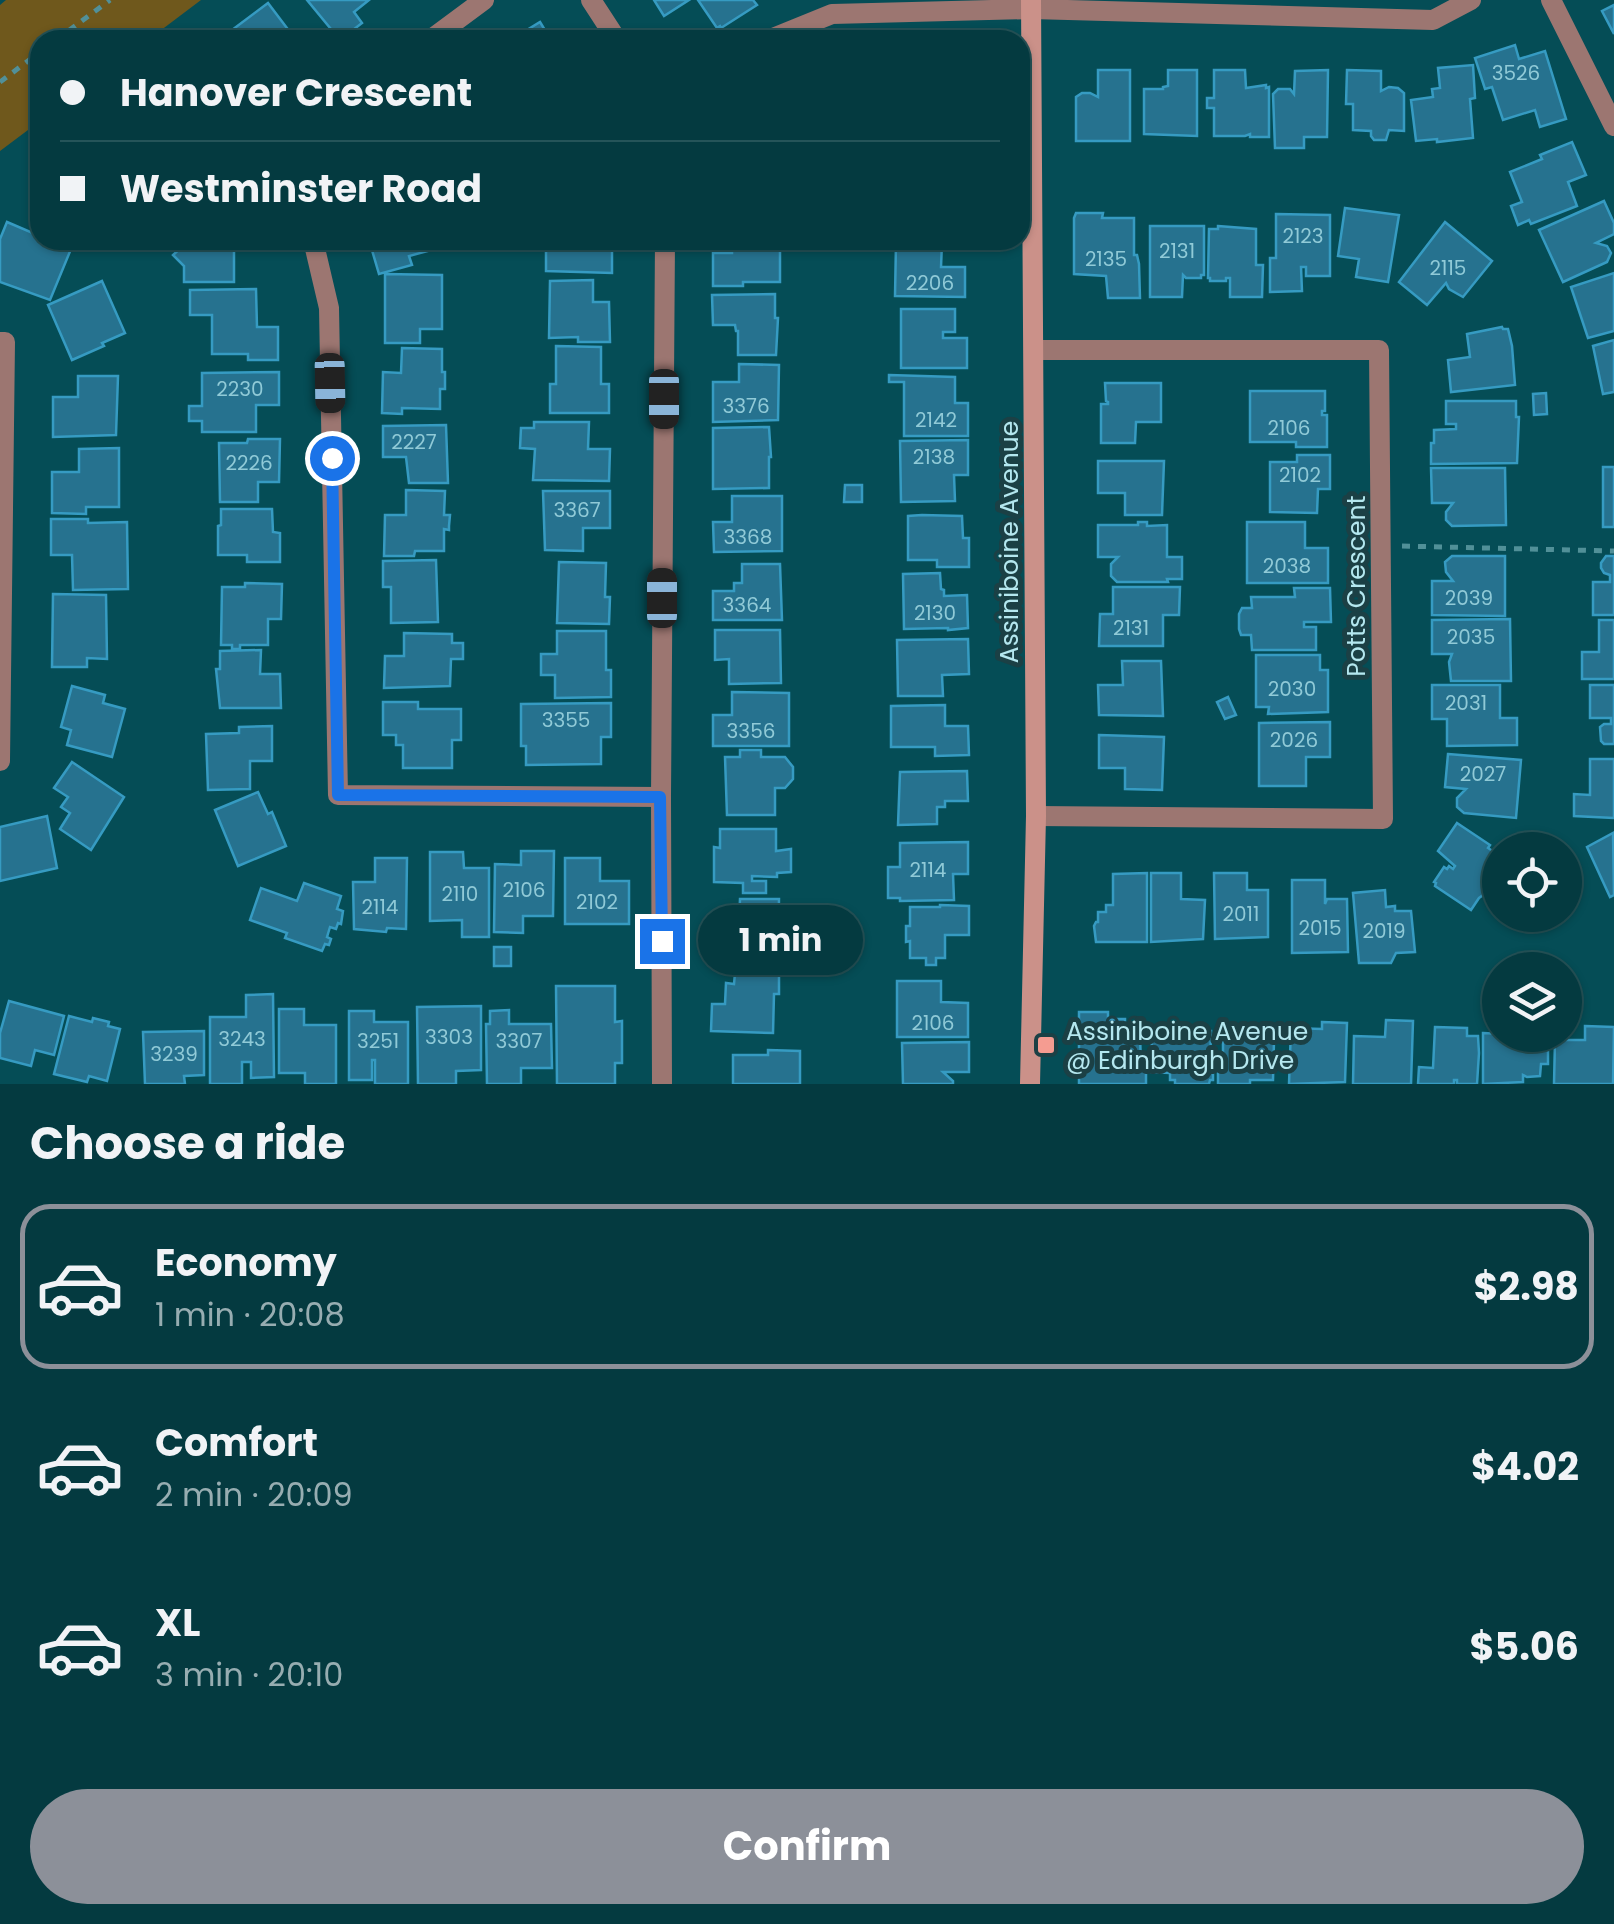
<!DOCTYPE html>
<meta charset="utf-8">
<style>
body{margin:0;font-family:Poppins,sans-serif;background:#12454b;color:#f1f3f6;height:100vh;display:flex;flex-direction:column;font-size:38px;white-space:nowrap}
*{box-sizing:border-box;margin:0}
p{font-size:32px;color:#97adb1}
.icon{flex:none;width:55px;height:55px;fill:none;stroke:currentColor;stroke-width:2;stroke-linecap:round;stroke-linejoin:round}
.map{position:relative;height:1084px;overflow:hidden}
.panel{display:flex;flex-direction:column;background:#043a40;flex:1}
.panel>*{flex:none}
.guide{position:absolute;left:30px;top:30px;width:1000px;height:220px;border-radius:30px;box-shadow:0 2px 8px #0004,0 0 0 2px #255459;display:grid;align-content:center;height:220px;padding:0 30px;background:#043a40}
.tools{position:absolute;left:1482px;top:832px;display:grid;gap:20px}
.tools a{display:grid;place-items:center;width:100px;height:100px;border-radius:50%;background:#043a40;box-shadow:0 2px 8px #0004,0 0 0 2px #255459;font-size:50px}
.end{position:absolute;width:45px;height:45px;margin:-22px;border:12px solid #1a73e8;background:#fff;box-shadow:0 0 0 5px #fff}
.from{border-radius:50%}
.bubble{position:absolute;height:70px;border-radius:35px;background:#043a40;box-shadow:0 2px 8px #0004,0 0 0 2px #255459;font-size:32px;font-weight:700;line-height:70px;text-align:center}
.car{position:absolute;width:30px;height:60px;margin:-30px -15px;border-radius:12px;box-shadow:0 0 8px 2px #0007;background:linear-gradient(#222 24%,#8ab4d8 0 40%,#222 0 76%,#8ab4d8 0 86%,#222 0)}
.guide b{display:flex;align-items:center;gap:35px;height:95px;font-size:38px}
.guide b+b{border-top:2px solid #255459}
.guide i{width:25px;height:25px;background:#f1f3f6}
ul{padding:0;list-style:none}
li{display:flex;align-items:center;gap:30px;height:165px;margin:0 20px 15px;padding:0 10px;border:5px solid transparent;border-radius:30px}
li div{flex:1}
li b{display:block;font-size:38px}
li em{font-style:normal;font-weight:700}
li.on{border-color:#8c9099}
li>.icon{width:90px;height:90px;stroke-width:1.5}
h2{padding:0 30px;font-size:45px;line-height:120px}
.button{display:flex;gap:20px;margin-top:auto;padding:20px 30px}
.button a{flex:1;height:115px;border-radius:60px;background:#8c9099;color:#fff;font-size:40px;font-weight:700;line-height:115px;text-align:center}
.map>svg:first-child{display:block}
.green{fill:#6f581c}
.building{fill:#26728f;stroke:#369bc2;stroke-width:2.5}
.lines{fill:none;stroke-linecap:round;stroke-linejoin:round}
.path{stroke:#519098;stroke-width:5;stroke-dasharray:8 8;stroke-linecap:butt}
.street{stroke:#9c7671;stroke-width:20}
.secondary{stroke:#cb9189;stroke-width:20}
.route{stroke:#1a73e8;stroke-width:12}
.poi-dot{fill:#f59c91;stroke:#1b4045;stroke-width:4}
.labels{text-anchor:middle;stroke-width:10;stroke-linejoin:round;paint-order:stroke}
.number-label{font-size:20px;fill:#90cad7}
.street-label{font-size:25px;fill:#b4e7ef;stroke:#1b4045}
.poi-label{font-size:25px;fill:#b4e7ef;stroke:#1b4045;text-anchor:start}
</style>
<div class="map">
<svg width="1614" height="1084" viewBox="0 0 1614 1084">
<rect width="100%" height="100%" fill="#054d56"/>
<path class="green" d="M6,0H201L148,40H40V121L0,151V5Z"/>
<g class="building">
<path d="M307,0H369L354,12L362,23L340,40Z"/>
<path d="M654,0H689L664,16Z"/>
<path d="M698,0H753L757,5L721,28L720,26L717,28Z"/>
<path d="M268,3L296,40H233L228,33Z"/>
<path d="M1614,5V34L1602,11Z"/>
<path d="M540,22L551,40H500L514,32L517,36Z"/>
<path d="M1515,45L1519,59L1545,51L1566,119L1540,127L1535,110L1503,120L1492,87L1485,89L1475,58Z"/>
<path d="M1473,65L1475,98L1470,99L1473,138L1437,142V139L1416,141L1411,100L1433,97L1432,89L1440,88L1438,68Z"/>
<path d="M1098,70H1130V141H1076V97L1082,93H1090L1098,97Z"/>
<path d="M1168,70H1197V136L1144,134V89H1163V87L1168,86Z"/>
<path d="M1214,70H1245L1246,88L1266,85V88L1269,87V137H1250V134L1245,136H1214V108H1207V98H1214Z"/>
<path d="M1328,70L1327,137H1304V148H1275L1273,94L1278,89H1290L1294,94L1295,71Z"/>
<path d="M1347,70L1381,71V91L1389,87L1398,88L1404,93V131L1389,130L1386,140H1374L1371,136V131L1353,130V104H1346Z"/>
<path d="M1572,142L1586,175L1568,182L1577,206L1531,224L1529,220L1518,225L1511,206L1522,202L1510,172L1542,159L1540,155Z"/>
<path d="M1604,201L1614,223V234L1596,243L1607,246L1611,253L1607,262L1563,282L1539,230Z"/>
<path d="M1345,208L1399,215L1388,282L1356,277L1359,259L1338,256Z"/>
<path d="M1076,213H1103L1102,218H1134V255H1137L1139,264L1140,298H1108L1106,276L1074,274V218Z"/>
<path d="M1276,214L1330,215V276H1306V267H1301L1302,291L1270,292V258H1276Z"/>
<path d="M7,222L40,236V240H49L71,249L50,300L0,282V239Z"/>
<path d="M1445,222L1492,261L1463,297L1449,289L1446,283L1427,305L1399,282Z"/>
<path d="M1150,226H1204V275H1201V278H1186L1183,275L1182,297H1150Z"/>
<path d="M1218,226L1256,229V265H1263L1262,297H1230V278H1226V281H1210V278H1208L1209,229H1218Z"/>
<path d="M183,240H250V243H234V282H184V266L173,255L184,245Z"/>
<path d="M369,240H434L435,249L409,256L412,265L379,274Z"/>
<path d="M546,240L612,241V273L546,271Z"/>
<path d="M732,240H780V282H743V286H713V253H732Z"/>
<path d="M896,243H942L941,267H965V297L895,296Z"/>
<path d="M1614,273V331L1588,338L1571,287Z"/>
<path d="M385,274L442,275V329H420V343H385Z"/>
<path d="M593,280V302H609L610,342H578V337L549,338L550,281Z"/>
<path d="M102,281L125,333L102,343L104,346L72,360L48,305Z"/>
<path d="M256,289L257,327H278V360H248V354H212V315H190V290Z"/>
<path d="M775,294V318H778L776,355H738V331H736L735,325H713L712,295Z"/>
<path d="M901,309H955V332H943V338H967V368H901Z"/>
<path d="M1502,327L1503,329H1508L1512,346L1515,385L1451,392L1448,360L1470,357L1467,334Z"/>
<path d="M1614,340V392L1603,394L1593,346Z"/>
<path d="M556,346L601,347V384H609V413H550V384H556Z"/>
<path d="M402,348L442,349V372H445V389H440V409L402,408V414L382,413L383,372L401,373Z"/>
<path d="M739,364L779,365L778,420L713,422V382H739Z"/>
<path d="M279,372V405H256V432H202V421H189V406H202V373Z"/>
<path d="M889,375L955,377V403H968V436H904V382H889Z"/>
<path d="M78,376H118L116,435L53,437V397H78Z"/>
<path d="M1105,383H1161V422H1136L1135,443H1101V404H1108V402L1106,401Z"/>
<path d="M1250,391H1325V411H1322V415H1327V447H1296V442H1250Z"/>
<path d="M1546,393L1547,414L1534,415L1533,394Z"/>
<path d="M1446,401H1516V417H1519L1517,463L1431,464V443H1434V430L1456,429V424H1446Z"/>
<path d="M534,422H589L588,449H610L609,481L533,480L535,449L520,448L521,428H534Z"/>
<path d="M446,425L448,483H409L406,457H383V426Z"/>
<path d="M769,427L771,457H769V488L713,489V428Z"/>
<path d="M248,439H280L279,482H258V502H220L219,443H247Z"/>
<path d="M968,440V475H954L955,501L901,502L900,441Z"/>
<path d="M119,448V507H86V514L52,513V472H79V449Z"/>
<path d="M1297,455H1330V489H1318L1317,513L1270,512V462H1297Z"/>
<path d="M1098,461H1164L1162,515H1125V493H1098Z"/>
<rect x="1603" y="467" width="11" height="60"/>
<path d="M1431,468H1505L1506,525L1452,526L1446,520V512L1453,503H1432Z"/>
<path d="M845,485H862V502H844Z"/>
<path d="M406,490L445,491L444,515H450L449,526V530L444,529V551H415L414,556H384L385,515H406Z"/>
<path d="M543,491H610V528H583V551L545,550Z"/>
<path d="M732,496H782V551L714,552L713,522H732Z"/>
<path d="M221,509H272L273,532L280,533V562H247V555H218V526L221,525Z"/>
<path d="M922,515L962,516L963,538H969V567H937V560H908V516Z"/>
<path d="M51,519H88V523L127,522L128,589L73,590L72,555H51Z"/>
<path d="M1138,522H1147V526L1167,525V557H1182V579H1167L1168,582H1117L1111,576V564L1118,557H1098V525H1138Z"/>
<path d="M1247,522H1305V548H1328V583H1247Z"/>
<path d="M1452,556H1505V616L1432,615V581H1453L1446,572L1445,562Z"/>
<path d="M1606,556H1614V615H1593V582H1610V575L1604,573L1601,568V563Z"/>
<path d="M436,560L438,622L391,623V587H383V561Z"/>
<path d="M559,562L606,563L605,597H610L609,624L557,623Z"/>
<path d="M742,564H780L782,620H713V591H734V583H742Z"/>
<path d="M940,573L941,589L944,590V596L967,595L968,628L948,630V628L904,629L903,574Z"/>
<path d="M245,583L282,584L281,619H268V645H240V649H232V645H221L222,587H245Z"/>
<path d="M1113,587H1180L1179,615H1163V646H1099L1100,614H1113Z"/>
<path d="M1294,588H1330L1331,622H1304V627H1316V650H1252L1251,635H1241L1239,629V614L1242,608H1252L1251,597H1295Z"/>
<path d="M53,594L106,595L107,659L87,658V667H52Z"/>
<path d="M1510,619L1511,681H1451L1449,662L1452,654H1432V620Z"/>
<path d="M1599,620H1614V679H1582V652H1599Z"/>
<path d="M715,630H780L781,683L729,684V659L715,660Z"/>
<path d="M557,631H606V670H611V697L555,698V675H541V654H557Z"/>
<path d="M404,633L452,634V643H463V659H451L450,686L384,688L385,656H404Z"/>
<path d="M968,639L969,674L942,675L943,696H898L897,640Z"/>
<path d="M261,650L260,674H280L281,708H220L216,669H220V651Z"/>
<path d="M1256,655H1320V670H1328V712L1268,714L1269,707H1256Z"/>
<path d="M1122,661H1161L1163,716L1099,715L1098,685H1123Z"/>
<path d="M1432,685H1500V718H1517V745L1447,746V719H1432Z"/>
<path d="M1590,685H1614V744H1604L1601,741L1600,727L1604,724H1611V718H1590Z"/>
<path d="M72,686L105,695L103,703L125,709L112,757L67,745L71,730L61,727Z"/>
<path d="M732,692L789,693V746H713V715H732Z"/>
<path d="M1228,697L1236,715L1225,719L1217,702Z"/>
<path d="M383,702H418V709H461V740H452V768H403V745H396V735H383Z"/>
<path d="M611,703V737H601V764L526,765V746H521V704Z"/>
<path d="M945,705V726H968L969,755L935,756V747H891V706Z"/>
<path d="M1330,722V757H1306V786H1259V723Z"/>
<path d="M272,726V761H250V789L208,790L206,734L239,733V727Z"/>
<path d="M1099,735L1164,737L1162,790L1125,789V768H1099Z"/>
<path d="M740,750H761V757H785L793,767V779L785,788H775V815H727L725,757H740Z"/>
<path d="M1448,754L1521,760L1516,818L1464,813L1457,807V798L1466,789L1445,787Z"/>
<path d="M1590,759H1614V818L1574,816V794L1590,795Z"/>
<path d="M72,762L124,797L91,850L60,829L70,813L61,807L68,797L54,788Z"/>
<path d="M967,771L968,801H945V807H937V824L898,825L900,772Z"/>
<path d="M258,792L268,814L272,812L286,846L238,866L215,810Z"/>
<path d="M47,816L57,868L0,881V827Z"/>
<path d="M1457,823L1490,845L1488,848L1500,856V883L1493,880L1489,891L1479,898L1471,910L1435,886L1436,883L1434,882L1444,867L1447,869L1449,866L1453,869L1455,866L1438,851Z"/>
<path d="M720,829H776V851L791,849V872L777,873V877L752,876V881H766V893H743V883L714,882V847L720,848Z"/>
<path d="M1613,833L1614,895L1610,897L1587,847Z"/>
<path d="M968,842V874H953L954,900L900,901V898H888V867H900V843Z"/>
<path d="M521,851H554L553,916H523V933L494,932L495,864L521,865Z"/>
<path d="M430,852H463L464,868H489V937H462V920L430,921Z"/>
<path d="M375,858H407L406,929L387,928L386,932L354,929L353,882H375Z"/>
<path d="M565,858H600V881H629V924H565Z"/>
<path d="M1147,873V942H1096L1094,926L1096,922H1098V912H1106V905H1113V874Z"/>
<path d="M1151,873H1181V899L1205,900L1203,939L1151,942Z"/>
<path d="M1214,873H1247V890H1268V937L1215,939Z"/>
<path d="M1292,880H1325V904L1327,899H1347L1348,952L1292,953Z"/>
<path d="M304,883L341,896L337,909L343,911L341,924L338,923L336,929L330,927L327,937L331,939L329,945L325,944L322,951L285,938L287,933L250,920L261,888L297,901Z"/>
<path d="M1385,890L1386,907L1395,906V911H1411L1415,952L1396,953L1391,963H1359L1353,893Z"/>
<path d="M740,899H779L778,958L714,957V924H739Z"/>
<path d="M940,905L969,906V935H945V958H936V965H926V958H910V941L906,942V926H910V907H940Z"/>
<path d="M841,940L842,960H828V941Z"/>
<rect x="494" y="947" width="17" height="19"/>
<path d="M735,973L779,975V994H774L773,1033L711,1031L712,1004H725L726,983L734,984Z"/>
<path d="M897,981H941V1002L968,1003V1037H897Z"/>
<path d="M556,986H615V1022L622,1021V1063H615V1084H557Z"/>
<path d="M273,994L274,1077L251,1078V1062H242V1084H210V1017H246V995Z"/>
<path d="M9,1001L64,1016L54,1055L35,1050L31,1066L0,1058V1033Z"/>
<path d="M481,1006V1070L456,1071V1084H418L417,1007Z"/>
<path d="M279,1009H304V1025H336V1084H305V1073H279Z"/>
<path d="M509,1010V1024H551L552,1068H521V1084H487L486,1024H490V1011Z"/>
<path d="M349,1011H374V1022H408V1084H375V1060H372V1080H349Z"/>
<path d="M1079,1012H1108V1019H1125V1033H1140L1141,1068L1146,1069V1084H1079Z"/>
<path d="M69,1016L92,1022L93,1018L109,1022L108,1026L120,1029L107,1081L89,1076L87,1082L54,1074Z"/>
<path d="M1386,1020L1413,1021L1411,1084H1353L1354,1036L1385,1037Z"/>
<path d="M1322,1022L1347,1023L1345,1082L1289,1084L1291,1028L1322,1029Z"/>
<path d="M1585,1026L1614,1027L1613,1084H1554L1555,1040H1585Z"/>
<path d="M1435,1027L1467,1028V1036H1478L1479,1053L1477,1084H1457V1080H1454V1084H1418L1419,1067L1433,1068Z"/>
<path d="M1152,1030L1211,1031L1210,1070H1213V1080H1210L1209,1084H1175V1080H1170V1073L1151,1072Z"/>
<path d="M204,1031V1075L184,1076L185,1084H145L143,1032Z"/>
<path d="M1241,1032H1255V1041H1274L1273,1080H1250V1084H1218V1064H1223V1041H1241Z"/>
<path d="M1483,1033L1542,1036L1541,1046H1548V1064H1541L1540,1076L1527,1077L1523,1075V1082L1483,1084Z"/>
<path d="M969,1042V1072H943L953,1081V1084H903L902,1043Z"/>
<path d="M768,1050L800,1051V1084H733V1055H768Z"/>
</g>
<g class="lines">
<g class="path">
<path d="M56,40L110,0"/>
<path d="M0,82L40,52"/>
<path d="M1402,546L1614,551"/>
</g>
<g class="street">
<path d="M591,0L617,40"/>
<path d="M1551,0L1614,126"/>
<path d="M430,40L484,0"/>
<path d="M768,40L832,14L1031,9L1433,20L1471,0"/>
<path d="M313,240L329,308L338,795L661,797"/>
<path d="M0,342H5L0,761"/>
<path d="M1034,350H1379L1383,819L1036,816"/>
<path d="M662,1084L661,797L665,240"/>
</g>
<path class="secondary" d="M1030,1084L1036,816L1031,0"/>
</g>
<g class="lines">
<path class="route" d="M332,458L338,795L660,797L662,941"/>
</g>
<rect class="poi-dot" x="1036" y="1035" width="20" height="20" rx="5"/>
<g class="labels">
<g class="number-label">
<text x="1516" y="80">3526</text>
<text x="1303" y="243">2123</text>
<text x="1177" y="258">2131</text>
<text x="1106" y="266">2135</text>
<text x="1448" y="275">2115</text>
<text x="930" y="290">2206</text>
<text x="240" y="396">2230</text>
<text x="746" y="413">3376</text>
<text x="936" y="427">2142</text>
<text x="1289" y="435">2106</text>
<text x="414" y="449">2227</text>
<text x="934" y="464">2138</text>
<text x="249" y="470">2226</text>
<text x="1300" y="482">2102</text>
<text x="577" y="517">3367</text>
<text x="748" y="544">3368</text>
<text x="1287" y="573">2038</text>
<text x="1469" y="605">2039</text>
<text x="747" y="612">3364</text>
<text x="935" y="620">2130</text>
<text x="1131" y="635">2131</text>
<text x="1471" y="644">2035</text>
<text x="1292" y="696">2030</text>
<text x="1466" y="710">2031</text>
<text x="566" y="727">3355</text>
<text x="751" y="738">3356</text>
<text x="1294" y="747">2026</text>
<text x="1483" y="781">2027</text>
<text x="928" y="877">2114</text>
<text x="524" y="897">2106</text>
<text x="460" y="901">2110</text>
<text x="597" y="909">2102</text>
<text x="380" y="914">2114</text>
<text x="1241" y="921">2011</text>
<text x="1320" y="935">2015</text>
<text x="1384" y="938">2019</text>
<text x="933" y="1030">2106</text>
<text x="449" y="1044">3303</text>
<text x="242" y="1046">3243</text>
<text x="378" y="1048">3251</text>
<text x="519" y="1048">3307</text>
<text x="174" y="1061">3239</text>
</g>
<g class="street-label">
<text transform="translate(1009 542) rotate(-90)" y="9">Assiniboine Avenue</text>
<text transform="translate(1356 586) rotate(-90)" y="9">Potts Crescent</text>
</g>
<g class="poi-label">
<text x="1066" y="1040">Assiniboine Avenue<tspan x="1066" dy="29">@ Edinburgh Drive</tspan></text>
</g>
</g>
</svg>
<div class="tools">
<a><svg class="icon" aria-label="locate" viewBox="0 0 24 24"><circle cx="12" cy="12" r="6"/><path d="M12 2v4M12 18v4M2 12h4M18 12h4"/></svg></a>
<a><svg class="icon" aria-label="layers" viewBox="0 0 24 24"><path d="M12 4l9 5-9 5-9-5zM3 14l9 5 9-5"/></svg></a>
</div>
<i class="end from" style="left:332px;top:458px"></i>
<i class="end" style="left:662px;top:941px"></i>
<div class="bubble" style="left:698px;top:905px;width:165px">1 min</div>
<i class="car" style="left:330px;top:383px;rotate:179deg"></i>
<i class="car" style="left:664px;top:399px;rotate:180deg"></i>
<i class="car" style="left:662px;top:598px;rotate:0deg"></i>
<div class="guide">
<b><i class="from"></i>Hanover Crescent</b>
<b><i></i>Westminster Road</b>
</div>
</div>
<section class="panel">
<h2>Choose a ride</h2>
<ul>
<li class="on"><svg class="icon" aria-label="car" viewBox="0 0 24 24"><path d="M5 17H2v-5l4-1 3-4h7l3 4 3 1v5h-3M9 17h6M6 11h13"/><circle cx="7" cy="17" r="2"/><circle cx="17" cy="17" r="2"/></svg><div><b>Economy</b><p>1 min · 20:08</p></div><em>$2.98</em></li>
<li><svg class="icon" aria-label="car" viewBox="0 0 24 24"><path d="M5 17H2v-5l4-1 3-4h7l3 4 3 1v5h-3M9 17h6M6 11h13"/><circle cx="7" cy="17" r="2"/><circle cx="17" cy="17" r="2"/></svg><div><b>Comfort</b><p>2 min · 20:09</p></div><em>$4.02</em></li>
<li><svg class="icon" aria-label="car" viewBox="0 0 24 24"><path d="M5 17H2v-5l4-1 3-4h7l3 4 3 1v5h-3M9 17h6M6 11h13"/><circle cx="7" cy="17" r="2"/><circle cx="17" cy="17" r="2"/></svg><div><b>XL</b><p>3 min · 20:10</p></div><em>$5.06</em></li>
</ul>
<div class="button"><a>Confirm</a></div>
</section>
